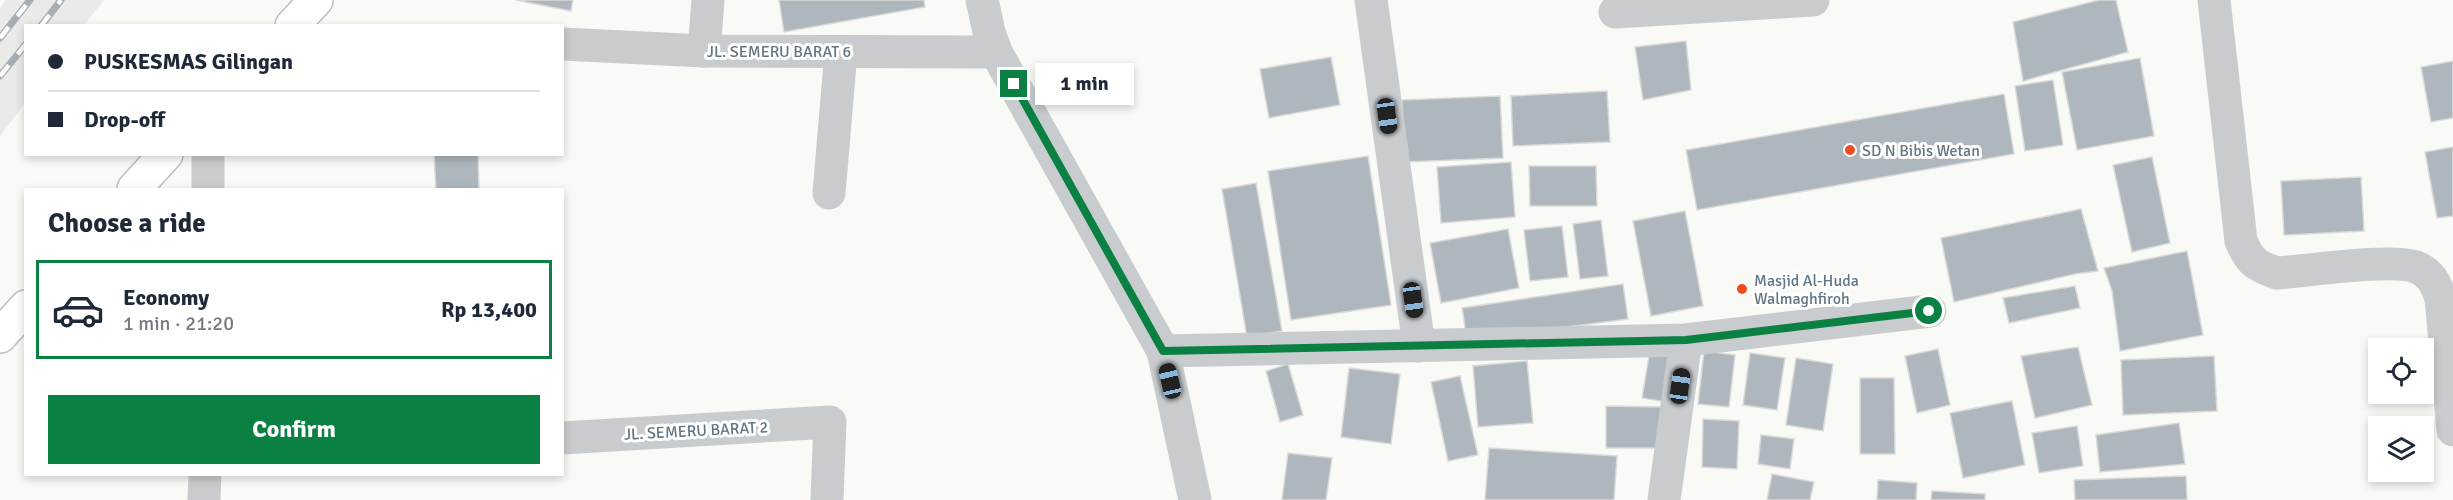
<!DOCTYPE html>
<meta charset="utf-8">
<style>
body{margin:0;font-family:Signika,sans-serif;background:#f2f2f3;color:#1f2937;height:100vh;display:flex;flex-direction:column;font-size:22px;white-space:nowrap}
*{box-sizing:border-box;margin:0}
p{font-size:20px;color:#747a83}
.icon{flex:none;width:33px;height:33px;fill:none;stroke:currentColor;stroke-width:2;stroke-linecap:round;stroke-linejoin:round}
.map{position:relative;flex:1;overflow:hidden}
.side{position:absolute;left:24px;top:188px;width:540px;height:288px;display:flex;flex-direction:column;background:#fff;border-radius:0px;box-shadow:0 3px 9px #0003}
.side>*{flex:none}
.top-card{position:absolute;left:24px;top:24px;width:540px;height:132px;border-radius:0px;box-shadow:0 3px 9px #0003;display:grid;align-content:center;height:132px;padding:0 24px;background:#fff}
.buttons{position:absolute;left:2368px;top:338px;display:grid;gap:12px}
.buttons a{display:grid;place-items:center;width:66px;height:66px;border-radius:0px;background:#fff;box-shadow:0 3px 9px #0003;font-size:30px}
.end{position:absolute;width:27px;height:27px;margin:-14px;border:8px solid #0b8043;background:#fff;box-shadow:0 0 0 3px #fff}
.from{border-radius:50%}
.bubble{position:absolute;height:42px;border-radius:0px;background:#fff;box-shadow:0 3px 9px #0003;font-size:20px;font-weight:700;line-height:42px;text-align:center}
.car{position:absolute;width:18px;height:36px;margin:-18px -9px;border-radius:8px;box-shadow:0 0 4px 2px #0007;background:linear-gradient(#222 24%,#8ab4d8 0 40%,#222 0 76%,#8ab4d8 0 86%,#222 0)}
.top-card b{display:flex;align-items:center;gap:21px;height:57px;font-size:22px}
.top-card b+b{border-top:2px solid #e0e1e3}
.top-card i{width:15px;height:15px;background:#1f2937}
ul{padding:0;list-style:none}
li{display:flex;align-items:center;gap:18px;height:99px;margin:0 12px 9px;padding:0 12px;border:3px solid #e0e1e3;border-radius:0px}
li div{flex:1}
li b{display:block;font-size:22px}
li em{font-style:normal;font-weight:700}
li.current{border-color:#0b8043}
li>.icon{width:54px;height:54px;stroke-width:1.5}
h2{padding:0 24px;font-size:27px;line-height:72px}
.primary-button{display:flex;gap:12px;margin-top:auto;padding:12px 24px}
.primary-button a{flex:1;height:69px;border-radius:0px;background:#0b8043;color:#fff;font-size:24px;font-weight:700;line-height:69px;text-align:center}
.map>svg:first-child{display:block}
.built{fill:#eaeae9}
.building{fill:#aeb7bd;stroke:#dadad8;stroke-width:1.5}
.lines{fill:none;stroke-linecap:round;stroke-linejoin:round}
.primary-casing{stroke:#bbbfc3;stroke-width:36}
.minor{stroke:#c8cccf;stroke-width:33}
.tertiary{stroke:#c8cccf;stroke-width:33}
.primary{stroke:#fff;stroke-width:33}
.rail-casing{stroke:#a6adb3;stroke-width:7}
.rail{stroke:#fff;stroke-width:4.5;stroke-dasharray:14;stroke-linecap:butt}
.route{stroke:#0b8043;stroke-width:8}
.poi-dot{fill:#f04d1f;stroke:#fff;stroke-width:2}
.labels{text-anchor:middle;stroke-width:6;stroke-linejoin:round;paint-order:stroke}
.street-label{font-size:16px;fill:#617583;stroke:#fff}
.poi-label{font-size:16px;fill:#617583;stroke:#fff;text-anchor:start}
</style>
<div class="map">
<svg width="2453" height="500" viewBox="0 0 2453 500">
<rect width="100%" height="100%" fill="#f9f9f6"/>
<path class="built" d="M6,0H104L84,25L26,26L25,103L0,136V8Z"/>
<g class="building">
<path d="M516,0H573L571,11Z"/>
<path d="M779,0H924L925,7L784,32Z"/>
<path d="M2099,0H2116L2128,52L2023,81L2013,22Z"/>
<path d="M1686,41L1691,90L1643,100L1635,47Z"/>
<path d="M1331,57L1340,105L1269,118L1260,69Z"/>
<path d="M2140,58L2154,136L2077,150L2062,72Z"/>
<path d="M2453,61V118L2431,122L2421,67Z"/>
<path d="M2053,80L2063,145L2025,151L2015,86Z"/>
<path d="M1607,91L1610,142L1513,146L1511,96Z"/>
<path d="M2004,94L2014,154L1697,210L1686,150Z"/>
<path d="M1500,96L1503,158L1405,162L1402,100Z"/>
<path d="M2453,147V216L2437,218L2425,152Z"/>
<path d="M434,154H478L479,189H436Z"/>
<path d="M1368,156L1391,305L1291,320L1268,171Z"/>
<path d="M2152,157L2170,243L2132,252L2113,165Z"/>
<path d="M1511,162L1515,217L1441,223L1437,167Z"/>
<path d="M1529,166H1596L1597,206H1530Z"/>
<path d="M2361,177L2364,231L2284,235L2281,181Z"/>
<path d="M1256,183L1282,331L1247,337L1222,189Z"/>
<path d="M2081,209L2098,271L2075,274L1954,302L1941,238Z"/>
<path d="M1685,211L1703,306L1651,316L1633,221Z"/>
<path d="M1601,220L1608,276L1580,279L1573,224Z"/>
<path d="M1562,226L1568,277L1530,281L1524,230Z"/>
<path d="M1508,229L1519,288L1441,303L1430,243Z"/>
<path d="M2187,251L2203,335L2120,351L2112,291L2104,268Z"/>
<path d="M1623,284L1628,319L1467,340L1462,308Z"/>
<path d="M2075,286L2080,308L2009,323L2003,298Z"/>
<path d="M2078,347L2092,405L2035,418L2021,356Z"/>
<path d="M1938,349L1950,405L1917,413L1905,356Z"/>
<path d="M1650,350L1679,354L1672,403L1642,398Z"/>
<path d="M1704,351L1735,355L1729,407L1698,404Z"/>
<path d="M1750,353L1785,358L1777,410L1743,405Z"/>
<path d="M2214,356L2217,411L2123,415L2121,360Z"/>
<path d="M1796,358L1833,364L1823,431L1786,425Z"/>
<path d="M1527,361L1533,423L1478,427L1473,366Z"/>
<path d="M1288,364L1303,415L1280,422L1266,371Z"/>
<path d="M1349,368L1400,374L1391,444L1341,437Z"/>
<path d="M1460,376L1478,455L1448,461L1431,382Z"/>
<path d="M1860,378H1894L1895,454H1860Z"/>
<path d="M2012,401L2025,465L1963,478L1950,413Z"/>
<path d="M1606,406L1663,407V448H1606Z"/>
<path d="M1703,419L1739,421L1737,469L1702,467Z"/>
<path d="M2179,423L2185,464L2100,472L2096,435Z"/>
<path d="M2077,426L2083,466L2039,473L2032,433Z"/>
<path d="M1761,435L1794,439L1790,469L1758,464Z"/>
<path d="M1489,448L1617,456L1614,500H1485Z"/>
<path d="M1288,453L1332,458L1326,500H1282Z"/>
<path d="M1772,474L1814,482L1810,500H1767Z"/>
<path d="M2186,476L2187,500H2075L2074,480Z"/>
<path d="M1878,480L1917,483L1916,500H1877Z"/>
<path d="M1932,491L1985,494V500H1931Z"/>
</g>
<g class="lines">
<g class="primary-casing">
<g id="primary">
<path d="M292,26L316,0"/>
<path d="M134,189L166,154"/>
<path d="M0,336L26,307"/>
</g>
</g>
<g class="minor">
<path d="M1371,0L1419,346"/>
<path d="M2214,0L2241,241C2250,262 2256,266 2277,273C2308,271 2391,258 2416,267C2431,273 2436,284 2441,298L2453,430"/>
<path d="M1615,12L1813,0"/>
<path d="M562,44L704,51L996,52"/>
<path d="M704,51L708,0"/>
<path d="M208,189V154"/>
<path d="M829,193L841,52"/>
<path d="M1163,351L1686,340L1930,311"/>
<path d="M562,438L830,422L827,500"/>
<path d="M204,500L205,474"/>
<path d="M1664,500L1686,340"/>
</g>
<path class="tertiary" d="M982,0L989,32L996,52L1163,351L1195,500"/>
<use href="#primary" class="primary"/>
<g class="rail-casing">
<g id="rail">
<path d="M41,26L61,0"/>
<path d="M0,38L30,0"/>
<path d="M0,76L26,44"/>
</g>
</g>
<use href="#rail" class="rail"/>
</g>
<g class="lines">
<path class="route" d="M1014,84L1163,351L1686,340L1929,311"/>
</g>
<g class="poi-dot">
<circle cx="1850" cy="150" r="6"/>
<circle cx="1742" cy="289" r="6"/>
</g>
<g class="labels">
<g class="street-label">
<text x="779" y="57">JL. SEMERU BARAT 6</text>
<text transform="translate(696 430) rotate(-3)" y="6">JL. SEMERU BARAT 2</text>
</g>
<g class="poi-label">
<text x="1862" y="156">SD N Bibis Wetan</text>
<text x="1754" y="286">Masjid Al-Huda<tspan x="1754" dy="18">Walmaghfiroh</tspan></text>
</g>
</g>
</svg>
<div class="buttons">
<a><svg class="icon" aria-label="locate" viewBox="0 0 24 24"><circle cx="12" cy="12" r="6"/><path d="M12 2v4M12 18v4M2 12h4M18 12h4"/></svg></a>
<a><svg class="icon" aria-label="layers" viewBox="0 0 24 24"><path d="M12 4l9 5-9 5-9-5zM3 14l9 5 9-5"/></svg></a>
</div>
<i class="end from" style="left:1929px;top:311px"></i>
<i class="end" style="left:1014px;top:84px"></i>
<div class="bubble" style="left:1035px;top:63px;width:99px">1 min</div>
<i class="car" style="left:1387px;top:116px;rotate:172deg"></i>
<i class="car" style="left:1413px;top:300px;rotate:172deg"></i>
<i class="car" style="left:1170px;top:381px;rotate:347deg"></i>
<i class="car" style="left:1680px;top:386px;rotate:8deg"></i>
<div class="top-card">
<b><i class="from"></i>PUSKESMAS Gilingan</b>
<b><i></i>Drop-off</b>
</div>
<section class="side">
<h2>Choose a ride</h2>
<ul>
<li class="current"><svg class="icon" aria-label="car" viewBox="0 0 24 24"><path d="M5 17H2v-5l4-1 3-4h7l3 4 3 1v5h-3M9 17h6M6 11h13"/><circle cx="7" cy="17" r="2"/><circle cx="17" cy="17" r="2"/></svg><div><b>Economy</b><p>1 min · 21:20</p></div><em>Rp 13,400</em></li>
</ul>
<div class="primary-button"><a>Confirm</a></div>
</section>
</div>
